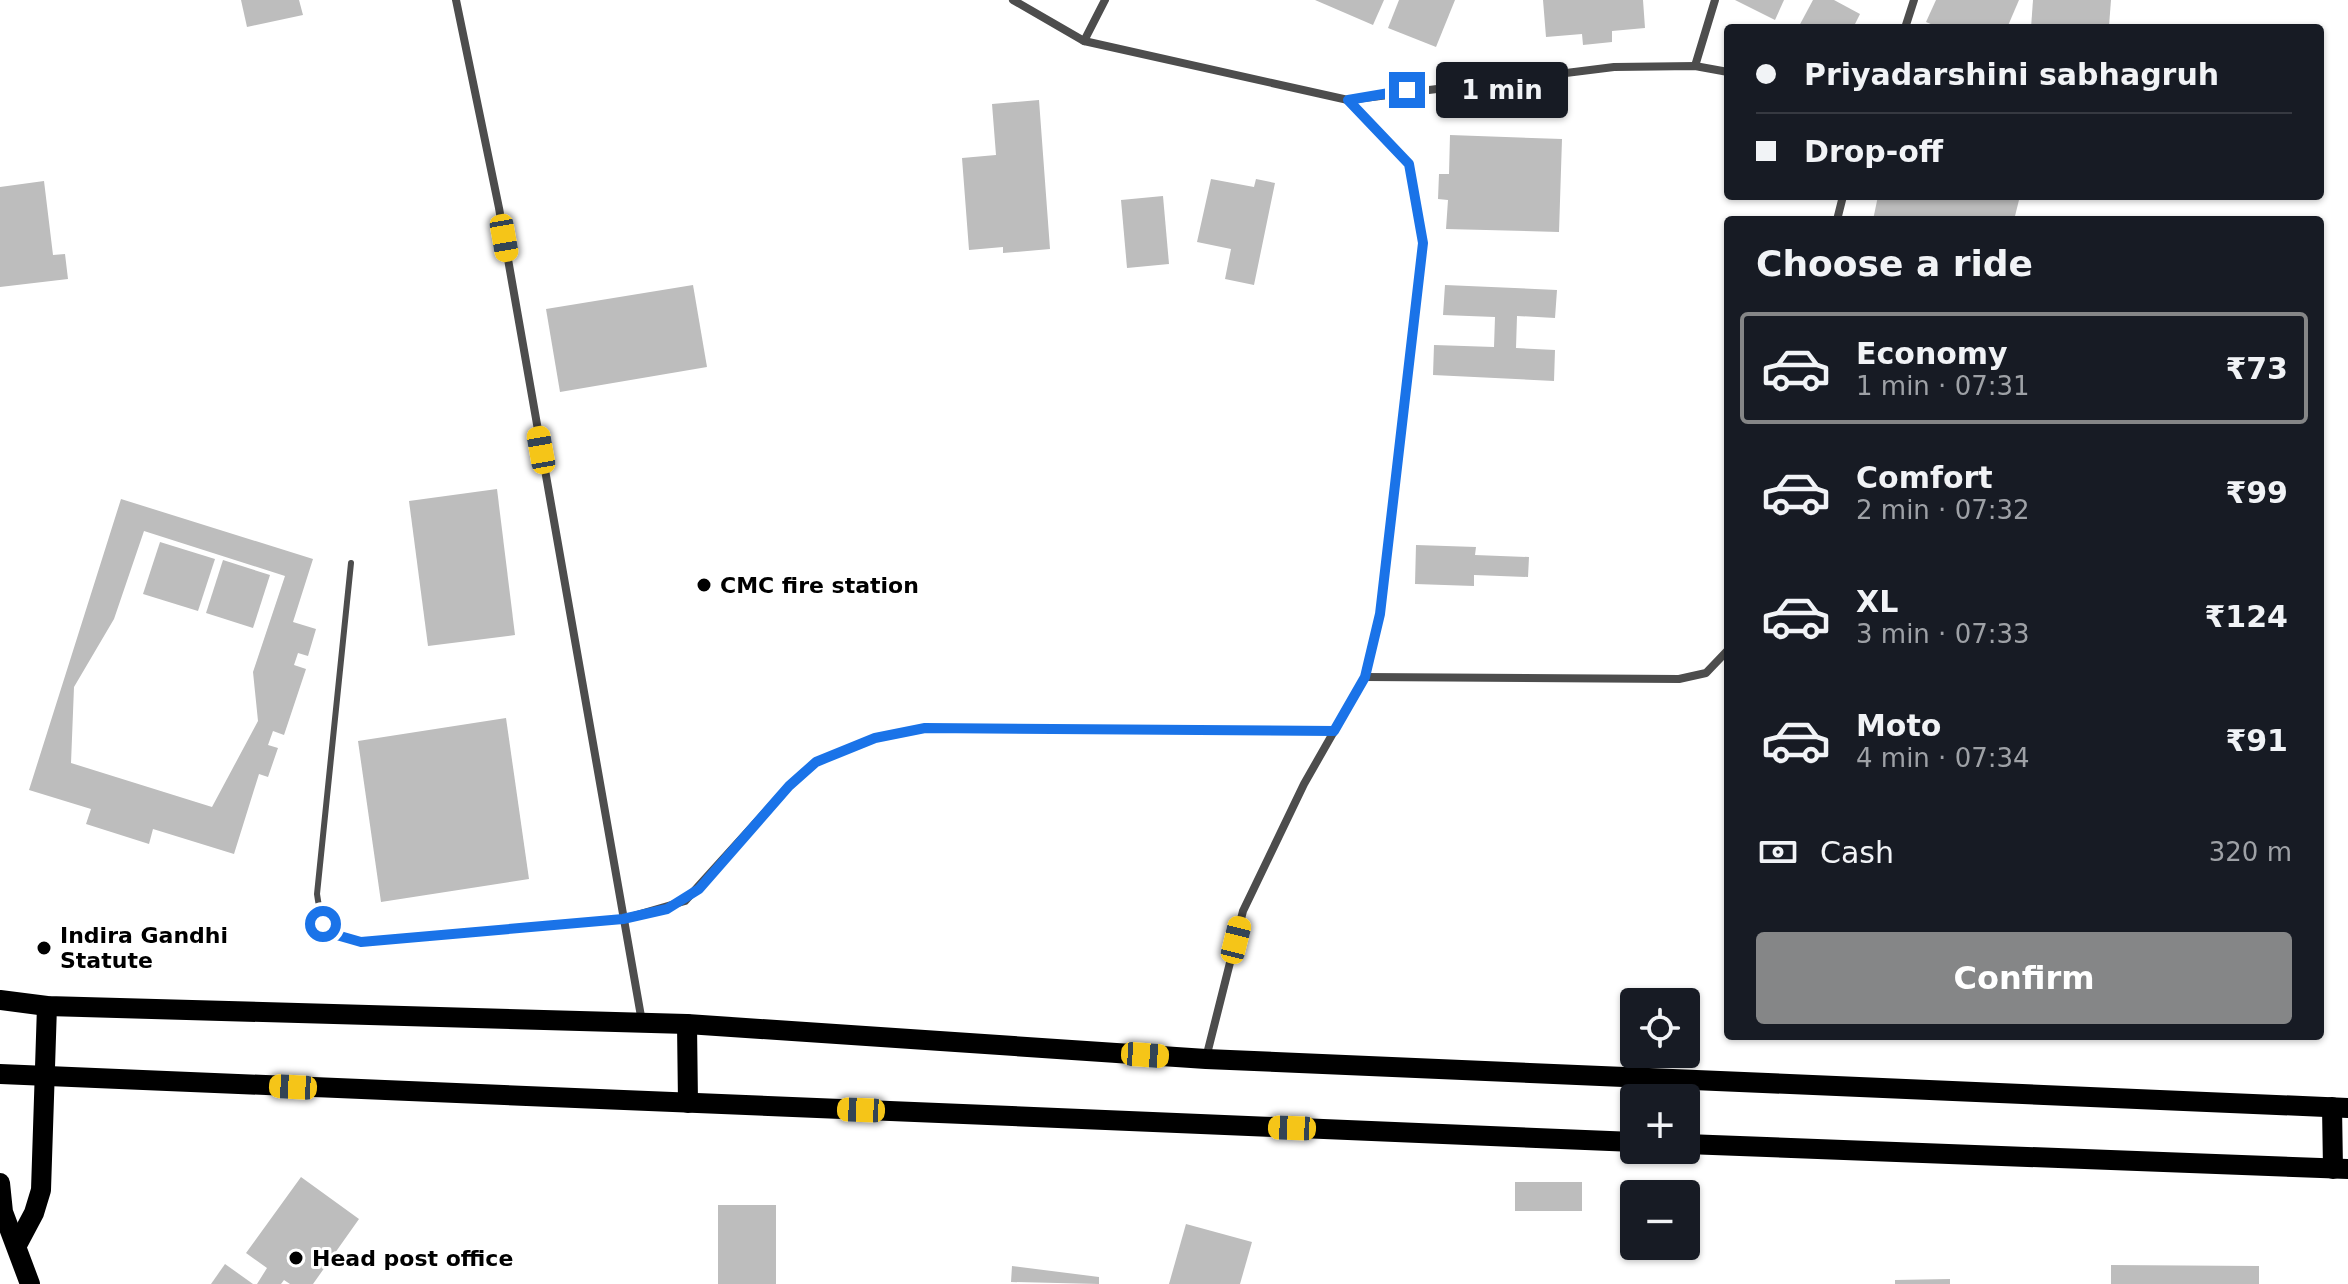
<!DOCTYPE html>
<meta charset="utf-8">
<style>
body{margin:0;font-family:"DejaVu Sans",sans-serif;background:#242831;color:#f1f3f6;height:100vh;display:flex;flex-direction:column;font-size:30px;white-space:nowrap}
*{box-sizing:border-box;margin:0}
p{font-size:26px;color:#9ea1a6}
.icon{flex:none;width:44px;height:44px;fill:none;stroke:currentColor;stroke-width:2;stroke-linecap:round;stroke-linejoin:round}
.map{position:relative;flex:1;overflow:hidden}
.details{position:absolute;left:1724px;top:216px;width:600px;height:824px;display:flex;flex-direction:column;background:#171b24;border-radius:8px;box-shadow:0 2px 6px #0004}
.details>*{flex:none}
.banner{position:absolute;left:1724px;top:24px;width:600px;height:176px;border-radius:8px;box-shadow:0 2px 6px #0004;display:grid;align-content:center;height:176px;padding:0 32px;background:#171b24}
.buttons{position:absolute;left:1620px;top:988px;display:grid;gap:16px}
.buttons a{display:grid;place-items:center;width:80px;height:80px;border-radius:8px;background:#171b24;box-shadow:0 2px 6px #0004;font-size:40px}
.end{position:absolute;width:36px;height:36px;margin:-18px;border:10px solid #1a73e8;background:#fff;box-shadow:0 0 0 4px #fff}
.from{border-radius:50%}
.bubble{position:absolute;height:56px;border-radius:8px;background:#171b24;box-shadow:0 2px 6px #0004;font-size:26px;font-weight:700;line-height:56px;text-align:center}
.car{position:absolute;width:24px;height:48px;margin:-24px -12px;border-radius:10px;box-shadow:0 0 6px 2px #0007;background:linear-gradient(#f5c518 24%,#345 0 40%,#f5c518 0 76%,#345 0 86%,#f5c518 0)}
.banner b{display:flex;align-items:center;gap:28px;height:76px;font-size:30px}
.banner b+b{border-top:2px solid #363941}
.banner i{width:20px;height:20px;background:#f1f3f6}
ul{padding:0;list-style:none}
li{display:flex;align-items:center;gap:24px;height:112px;margin:0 16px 12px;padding:0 16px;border:4px solid transparent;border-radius:8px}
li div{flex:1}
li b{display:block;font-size:30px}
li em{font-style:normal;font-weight:700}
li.on{border-color:#858687}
li>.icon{width:72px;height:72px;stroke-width:1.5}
h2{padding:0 32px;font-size:36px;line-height:96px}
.pay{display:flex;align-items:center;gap:20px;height:88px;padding:0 32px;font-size:30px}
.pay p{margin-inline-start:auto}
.button{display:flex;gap:16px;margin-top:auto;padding:16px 32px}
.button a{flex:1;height:92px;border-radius:8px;background:#858687;color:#fff;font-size:32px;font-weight:700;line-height:92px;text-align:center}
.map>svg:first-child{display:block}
.building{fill:#bdbdbd;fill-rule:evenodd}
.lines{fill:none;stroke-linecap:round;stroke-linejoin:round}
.lane{stroke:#4d4d4d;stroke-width:6}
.street{stroke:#4d4d4d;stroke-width:8}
.primary{stroke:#000;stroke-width:20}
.route{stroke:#1a73e8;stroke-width:10}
.poi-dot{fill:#000;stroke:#fff;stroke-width:3}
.labels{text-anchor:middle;stroke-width:6;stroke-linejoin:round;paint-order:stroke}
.poi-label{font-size:22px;font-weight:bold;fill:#000;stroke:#fff;text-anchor:start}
</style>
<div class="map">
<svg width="2348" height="1284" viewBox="0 0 2348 1284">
<rect width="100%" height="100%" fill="#fff"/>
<g class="building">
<path d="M241,0H299L303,15L247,27Z"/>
<path d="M1315,0H1384L1373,25Z"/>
<path d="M1399,0H1455L1436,47L1388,28Z"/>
<path d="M1543,0H1643L1645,28L1612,31V42L1583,45L1582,34L1546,37Z"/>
<path d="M1735,0H1784L1775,20Z"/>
<path d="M1813,0H1834L1860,14L1853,28H1798Z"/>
<path d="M1936,0H2019L2007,28H1940L1926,22Z"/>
<path d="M2033,0H2111L2109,26L2031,28Z"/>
<path d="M1039,100L1050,249L1003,253V247L969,250L962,158L996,155L992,104Z"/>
<path d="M1450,135L1562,139L1559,232L1446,229L1448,200L1438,199L1439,174H1449Z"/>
<path d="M1211,179L1254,187L1256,179L1275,183L1254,285L1225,279L1231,249L1197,242Z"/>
<path d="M44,181L53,255L65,254L68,279L0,287V187Z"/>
<path d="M1163,196L1169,264L1127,268L1121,200Z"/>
<path d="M1878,196H2020L2014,220H1873Z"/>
<path d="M693,285L707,367L560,392L546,309Z"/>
<path d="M1445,285L1557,290L1555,318L1517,316L1516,348L1555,350L1554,381L1433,375L1434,345L1494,347L1495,317L1443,315Z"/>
<path d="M497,489L515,635L428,646L409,501Z"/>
<path d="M121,499L313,559L293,622L316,629L308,656L298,653L294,665L306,669L284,735L273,731L268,745L278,748L268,777L259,774L234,854L153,829L149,844L86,824L91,809L29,790ZM144,531L285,576L253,672L258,721L212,807L71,763L74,687L114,619Z"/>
<path d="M160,542L215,559L198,611L143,594Z"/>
<path d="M1416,545L1476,547L1475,555L1529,557L1528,577L1474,575V586L1415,584Z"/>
<path d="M223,560L270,575L253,628L206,613Z"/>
<path d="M506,718L529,879L381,902L358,741Z"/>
<path d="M301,1177L359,1219L313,1284H290L284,1280L281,1284H257L267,1268L246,1253Z"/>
<rect x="1515" y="1182" width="67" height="29"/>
<rect x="718" y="1205" width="58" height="79"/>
<path d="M1186,1224L1252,1242L1240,1284H1169Z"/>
<path d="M225,1264L253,1284H211Z"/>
<path d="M2111,1265L2259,1266V1284H2111Z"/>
<path d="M1012,1266L1099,1277V1284L1011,1282Z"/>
<path d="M1950,1279V1284H1895V1280Z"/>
</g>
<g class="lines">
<path class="lane" d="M351,563L317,894C322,929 327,932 361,942L623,919"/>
<g class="street">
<path d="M456,0L499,208L642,1022"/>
<path d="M1013,0L1084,41L1348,100L1409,164L1423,243L1380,614L1365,677L1304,784L1243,911L1206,1058"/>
<path d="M1905,28L1914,0"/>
<path d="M1084,41L1105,0"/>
<path d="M1695,66L1715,0"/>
<path d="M1348,100L1614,67L1695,66L1728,72"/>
<path d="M1837,220L1843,196"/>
<path d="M1365,677L1679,679L1706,673L1728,650"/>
<path d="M623,919L685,901L789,786L816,762L875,738L925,728L1334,731"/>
</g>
<g class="primary">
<path d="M0,1000L47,1006L687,1024L1206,1059L2348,1108"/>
<path d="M687,1024L688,1103"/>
<path d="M0,1074L1634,1142"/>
<path d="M2332,1107L2333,1169"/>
<path d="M1686,1144L2348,1169"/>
<path d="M0,1183L3,1212L30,1284"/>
<path d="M17,1245L34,1213L41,1190L47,1006"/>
</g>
</g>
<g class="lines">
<path class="route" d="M323,924L333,934L361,942L623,919L667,909L699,889L789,786L816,762L875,738L925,728L1334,731L1365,677L1380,614L1423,243L1409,164L1348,100L1407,90"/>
</g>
<g class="poi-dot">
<circle cx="704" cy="585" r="8"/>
<circle cx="44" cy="948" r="8"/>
<circle cx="296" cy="1258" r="8"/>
</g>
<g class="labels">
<g class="poi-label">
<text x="720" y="593">CMC fire station</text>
<text x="60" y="943">Indira Gandhi<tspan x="60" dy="25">Statute</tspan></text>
<text x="312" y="1266">Head post office</text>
</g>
</g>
</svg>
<div class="buttons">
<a><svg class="icon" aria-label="locate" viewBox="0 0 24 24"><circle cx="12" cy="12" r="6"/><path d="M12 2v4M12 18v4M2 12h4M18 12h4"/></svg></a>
<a>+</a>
<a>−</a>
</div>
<i class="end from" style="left:323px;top:924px"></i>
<i class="end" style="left:1407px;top:90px"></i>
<div class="bubble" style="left:1436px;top:62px;width:132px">1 min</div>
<i class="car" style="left:504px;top:238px;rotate:170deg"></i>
<i class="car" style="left:541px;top:450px;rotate:350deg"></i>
<i class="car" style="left:1236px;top:940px;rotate:14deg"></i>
<i class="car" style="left:1145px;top:1055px;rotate:94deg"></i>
<i class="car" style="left:293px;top:1087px;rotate:273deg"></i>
<i class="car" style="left:861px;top:1110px;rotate:272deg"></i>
<i class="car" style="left:1292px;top:1128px;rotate:272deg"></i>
<div class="banner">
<b><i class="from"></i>Priyadarshini sabhagruh</b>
<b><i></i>Drop-off</b>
</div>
<section class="details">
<h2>Choose a ride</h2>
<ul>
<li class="on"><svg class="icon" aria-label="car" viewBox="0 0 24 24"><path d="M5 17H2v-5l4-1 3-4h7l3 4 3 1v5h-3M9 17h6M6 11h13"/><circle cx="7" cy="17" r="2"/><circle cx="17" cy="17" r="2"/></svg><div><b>Economy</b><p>1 min · 07:31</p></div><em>₹73</em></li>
<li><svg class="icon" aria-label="car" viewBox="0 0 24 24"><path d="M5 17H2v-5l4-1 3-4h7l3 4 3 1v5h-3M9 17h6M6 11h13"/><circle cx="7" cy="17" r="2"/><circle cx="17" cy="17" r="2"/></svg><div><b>Comfort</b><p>2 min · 07:32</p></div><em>₹99</em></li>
<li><svg class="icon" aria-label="car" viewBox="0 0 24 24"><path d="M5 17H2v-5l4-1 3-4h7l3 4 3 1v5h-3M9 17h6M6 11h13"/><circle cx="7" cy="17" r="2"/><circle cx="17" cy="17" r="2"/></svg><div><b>XL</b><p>3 min · 07:33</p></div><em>₹124</em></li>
<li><svg class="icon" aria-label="car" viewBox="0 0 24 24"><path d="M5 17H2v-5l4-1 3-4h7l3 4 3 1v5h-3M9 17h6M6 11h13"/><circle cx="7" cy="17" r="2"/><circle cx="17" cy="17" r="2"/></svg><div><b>Moto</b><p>4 min · 07:34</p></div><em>₹91</em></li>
</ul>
<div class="pay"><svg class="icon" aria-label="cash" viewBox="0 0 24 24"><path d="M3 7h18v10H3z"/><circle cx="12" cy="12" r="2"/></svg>Cash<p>320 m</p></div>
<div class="button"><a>Confirm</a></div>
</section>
</div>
